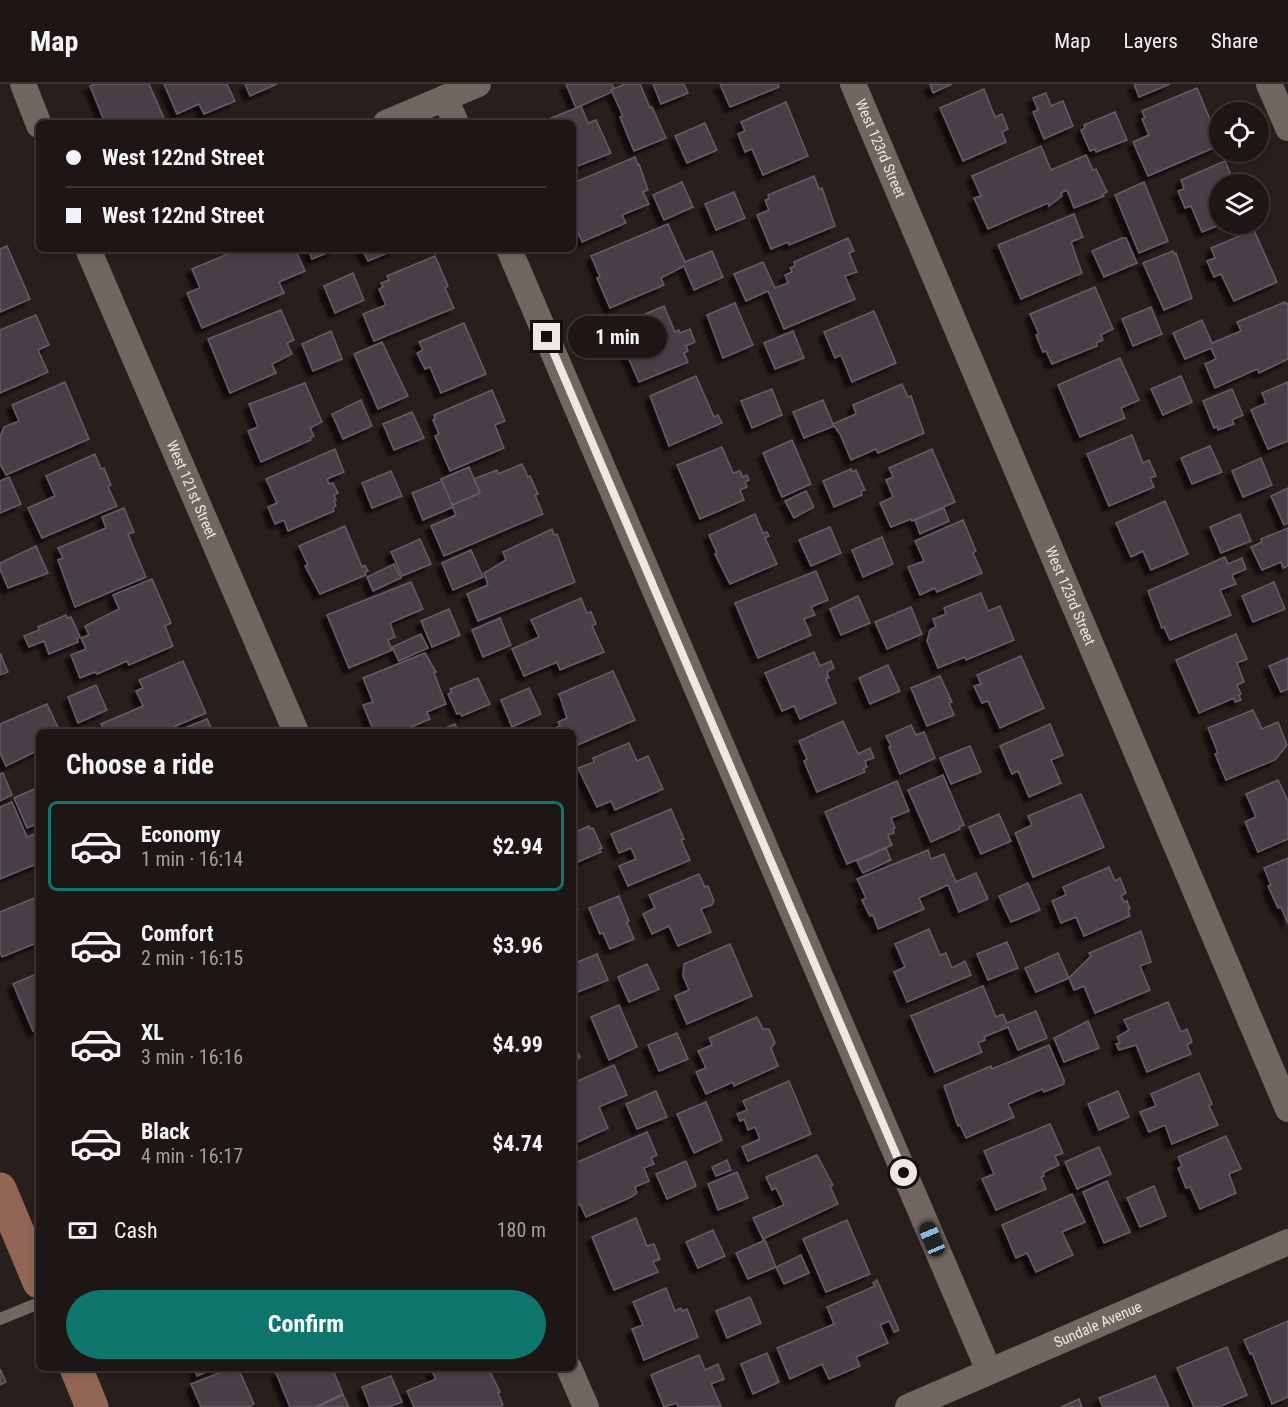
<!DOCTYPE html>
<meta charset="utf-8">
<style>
body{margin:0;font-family:"Roboto Condensed",sans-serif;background:#2b2322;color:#f1f3f6;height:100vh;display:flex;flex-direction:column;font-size:22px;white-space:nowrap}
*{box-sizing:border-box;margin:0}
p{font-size:20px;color:#a19fa0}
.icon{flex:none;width:33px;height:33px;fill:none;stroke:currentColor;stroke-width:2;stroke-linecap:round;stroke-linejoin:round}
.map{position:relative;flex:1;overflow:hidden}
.details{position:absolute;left:36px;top:645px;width:540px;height:642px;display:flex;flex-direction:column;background:#1e1614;border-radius:9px;box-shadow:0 3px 9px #0003,0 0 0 2px #3c3534}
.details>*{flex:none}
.banner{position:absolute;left:36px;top:36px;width:540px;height:132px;border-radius:9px;box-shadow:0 3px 9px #0003,0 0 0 2px #3c3534;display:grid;align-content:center;height:132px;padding:0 30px;background:#1e1614}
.controls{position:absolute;left:1209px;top:18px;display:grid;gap:12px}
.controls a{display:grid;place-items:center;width:60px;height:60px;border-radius:50%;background:#1e1614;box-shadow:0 3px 9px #0003,0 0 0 2px #3c3534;font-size:30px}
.end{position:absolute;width:27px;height:27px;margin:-14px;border:8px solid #eee7e4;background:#111;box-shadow:0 0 0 3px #111}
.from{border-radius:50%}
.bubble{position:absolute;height:42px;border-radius:21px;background:#1e1614;box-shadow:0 3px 9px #0003,0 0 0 2px #3c3534;font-size:20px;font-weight:700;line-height:42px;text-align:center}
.car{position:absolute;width:18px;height:36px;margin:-18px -9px;border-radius:8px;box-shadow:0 0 4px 2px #0007;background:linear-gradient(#222 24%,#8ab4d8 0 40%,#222 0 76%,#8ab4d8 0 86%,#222 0)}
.banner b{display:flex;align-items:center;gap:21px;height:57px;font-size:22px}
.banner b+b{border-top:2px solid #3c3534}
.banner i{width:15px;height:15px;background:#f1f3f6}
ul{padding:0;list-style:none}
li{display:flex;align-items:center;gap:18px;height:90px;margin:0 12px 9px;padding:0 18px;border:3px solid transparent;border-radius:9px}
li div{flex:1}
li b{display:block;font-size:22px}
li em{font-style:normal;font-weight:700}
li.selected{border-color:#0f766e}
li>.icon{width:54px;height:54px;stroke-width:1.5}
h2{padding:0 30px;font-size:27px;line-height:72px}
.pay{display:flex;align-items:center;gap:15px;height:66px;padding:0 30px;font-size:22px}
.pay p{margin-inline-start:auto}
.primary-button{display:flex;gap:12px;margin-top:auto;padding:12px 30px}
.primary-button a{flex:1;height:69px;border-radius:36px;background:#0f766e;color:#fff;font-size:24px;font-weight:700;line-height:69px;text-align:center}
header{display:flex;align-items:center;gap:36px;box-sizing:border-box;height:84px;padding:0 30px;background:#1e1614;border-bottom:2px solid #3c3534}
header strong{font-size:28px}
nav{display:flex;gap:33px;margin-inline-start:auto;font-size:21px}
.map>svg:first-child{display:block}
.building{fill:#484047;stroke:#655d65;stroke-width:1.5;filter:url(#shadow)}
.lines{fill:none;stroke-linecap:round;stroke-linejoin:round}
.service{stroke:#726661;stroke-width:12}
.minor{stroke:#726661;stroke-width:26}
.secondary{stroke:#926656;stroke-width:33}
.route{stroke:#eee7e4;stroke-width:8}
.labels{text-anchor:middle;stroke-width:6;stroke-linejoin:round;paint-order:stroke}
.street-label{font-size:15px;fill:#eee7e4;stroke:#0d0908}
</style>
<header>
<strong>Map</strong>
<nav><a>Map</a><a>Layers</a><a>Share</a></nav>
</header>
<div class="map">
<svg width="1288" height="1323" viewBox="0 0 1288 1323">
<defs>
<filter id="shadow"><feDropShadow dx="-5.5" dy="5.5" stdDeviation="1.5" flood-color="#0009"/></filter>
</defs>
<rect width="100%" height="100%" fill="#281e1b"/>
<g class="building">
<path d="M95,0H149L166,39H105L90,2Z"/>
<path d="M164,0H227L235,17L204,30L199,20L177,30Z"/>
<path d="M245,0H277L250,12Z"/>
<path d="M566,0H612L614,5L611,6L612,8L576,24Z"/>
<path d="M625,0H640L650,24L652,23L666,54L634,67L620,33L623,32L611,6Z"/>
<path d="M653,0H684L688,9L661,20Z"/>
<path d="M720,0H778L779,3L730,23Z"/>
<path d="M930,0H952L933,9Z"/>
<path d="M1134,0H1170L1139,13Z"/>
<path d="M1197,4L1214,45L1211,46L1218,62L1148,92L1133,58L1149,51L1142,35L1145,34L1142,27Z"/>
<path d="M984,5L995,33L1002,30L1008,45L1002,48L1006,58L963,77L940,24Z"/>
<path d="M1046,9L1051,22L1063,17L1073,42L1044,55L1033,28L1038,26L1033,14Z"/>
<path d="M786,18L808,72L763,91L752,65L745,68L738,50L745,47L741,38Z"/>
<path d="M581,22L588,39L596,36L611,69L573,84V39H545L544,37Z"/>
<path d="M1115,28L1127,56L1096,68L1095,65L1090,67L1081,46L1085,44L1084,41Z"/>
<path d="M705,39L717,66L687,79L675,52Z"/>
<path d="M1041,62L1051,86L1086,71L1093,86L1096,85L1107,108L1103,110L1104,112L1074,124L1067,106L1061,109L1062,112L1049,122L1048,119L988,145L974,114L981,112L972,92Z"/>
<path d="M635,73L638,81L639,80L648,106L643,108L649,120L622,131L626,139L582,158L573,136V99Z"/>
<path d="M1225,77L1235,100H1220V140H1222L1202,148L1191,122L1185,124L1178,107L1184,105L1181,96Z"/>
<path d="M814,92L819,105L822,104L835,142L789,161L788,158L771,165L757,131L769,126L765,116L769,115L768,111Z"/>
<path d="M682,98L693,123L664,136L653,111Z"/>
<path d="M1144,98L1168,157L1139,169L1115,111Z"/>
<path d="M734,108L745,134L716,146L705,120Z"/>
<path d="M1074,130L1083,153L1071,158L1082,189L1021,215L998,161Z"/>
<path d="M668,140L685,178L712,167L723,193L694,206L684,182L661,194L664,201L610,224L597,194L600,193L591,172Z"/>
<path d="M1254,146L1277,198L1234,217L1221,190L1214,193L1207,177L1215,174L1211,164Z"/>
<path d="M848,154L854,167L849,169L857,188L845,192L855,215L784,245L768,207L746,217L734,190L763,178L775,204L788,199L785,191L792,188L790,184L795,182L794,178Z"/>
<path d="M1122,154H1126L1137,179L1104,193L1092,167Z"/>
<path d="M7,162L30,215L0,228V165Z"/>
<path d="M232,165H295L305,187L279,198L284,209L202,244L187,209L200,204L192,185L228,170Z"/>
<path d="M308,165H337L312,175Z"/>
<path d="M362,165H397L368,177Z"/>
<path d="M1173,167L1174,170L1176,169L1192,214L1164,226L1143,179Z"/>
<path d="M435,172L448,202L445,204L454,224L374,257L363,230L386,221L379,205L383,203L381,199L389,196L387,192Z"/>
<path d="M353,189L364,216L335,229L324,202Z"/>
<path d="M1095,203L1113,245L1101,251L1103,256L1096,259L1097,262L1052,280L1046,267L1043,268L1036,251L1039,250L1030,230Z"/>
<path d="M1285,218L1286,220L1288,219V275L1259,289L1257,285L1215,304L1205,280L1216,275L1211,264L1185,275L1173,249L1202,236L1212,259L1241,247L1237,238Z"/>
<path d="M735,219L753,261L723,274L707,231Z"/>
<path d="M664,222L675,248L679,246L680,249L690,245L695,258L686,262L688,267L684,269L688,278L639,298L615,243Z"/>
<path d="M1151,223L1162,250L1133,262L1122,235Z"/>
<path d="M281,226L294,256L287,259L292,270L272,280L276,289L230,309L208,255Z"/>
<path d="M874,227L896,279L852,298L841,271L835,274L824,248Z"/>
<path d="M36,231L49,261L38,266L48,288L0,309V246Z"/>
<path d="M464,239L486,290L441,309L430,283L425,285L417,269L423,266L419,258Z"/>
<path d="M331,247L342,275L313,287L302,260Z"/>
<path d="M793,247L804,274L775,285L764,259Z"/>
<path d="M382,258L408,312L378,325L354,270Z"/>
<path d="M1120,274L1139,316L1121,324L1125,334L1080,353L1058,301Z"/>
<path d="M696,292L714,333L718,331L722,339L669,362L650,312Z"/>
<path d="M1181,292L1192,318L1163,331L1151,305Z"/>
<path d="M65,298L89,355L6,391L0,380V353L4,343L19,337L12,321Z"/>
<path d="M1288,298V357L1268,365L1251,326L1266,319L1262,309Z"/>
<path d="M305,299L322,338L310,344L314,352L310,354L311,356L261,378L248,347L258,343L249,320Z"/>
<path d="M902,300L908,313L911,312L924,349L878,369L876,365L851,376L840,350L834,342L804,354L793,328L823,316L833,340L856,330L853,321Z"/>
<path d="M772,305L782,331L752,344L741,317Z"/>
<path d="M1232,305L1243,331L1232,336L1234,340L1218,346L1217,342L1214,344L1203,317Z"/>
<path d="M492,306L505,337L495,341L504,364L450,387L435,352L439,350L433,336L435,335L434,331Z"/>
<path d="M361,316L372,342L343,355L332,330Z"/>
<path d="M412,328L424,354L394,366L383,340Z"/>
<path d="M1132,351L1143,379L1149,376L1156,392L1150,394L1154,403L1109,422L1087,370Z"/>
<path d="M792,356L811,400L782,413L763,369Z"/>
<path d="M1210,362L1222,388L1192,400L1181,374Z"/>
<path d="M722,363L733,389L740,387L743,393L747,391L749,396L745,398L747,403L740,406L744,416L700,435L677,381Z"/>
<path d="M335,365L344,388L327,395L329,400L333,399L338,409L334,411L336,416L334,417L336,422L333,424L334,427L288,447L284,436L275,440L268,423L277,419L266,395Z"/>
<path d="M932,365L955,418L912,437L911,435L891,443L880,419L893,413L886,396L893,393L889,384Z"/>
<path d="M95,370L101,385L104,384L111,401L108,403L117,422L42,454L28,424L55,412L46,392Z"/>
<path d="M1261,374L1272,401L1243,413L1232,387Z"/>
<path d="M522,380L528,393L530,392L538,410L535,411L543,430L444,472L431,442L456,431L452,421L480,409L474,395L497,386L498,390Z"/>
<path d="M469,383L480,409L452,421L441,395Z"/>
<path d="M851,385L852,388L856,386L865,406L861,407L862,411L834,423L823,397Z"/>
<path d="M391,387L402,412L372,424L362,399Z"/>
<path d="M9,393L21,420L0,429V397Z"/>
<path d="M442,397L453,423L423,436L412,409Z"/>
<path d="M1288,404V439L1284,441L1271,412Z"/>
<path d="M806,407L814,423L794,434L785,417Z"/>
<path d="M1165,417L1188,470L1151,486L1143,467L1131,473L1116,439Z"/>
<path d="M124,424L134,448L128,450L146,493L75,523L58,476L63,474L58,464L106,444L102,433Z"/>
<path d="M944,424L949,437L920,450L915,436Z"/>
<path d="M755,430L763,449L767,448L769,452L765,454L777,480L730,500L715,470L717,469L709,451Z"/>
<path d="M1240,430L1251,457L1221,469L1210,443Z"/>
<path d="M963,436L976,467L973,469L982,489L937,508L935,504L920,511L908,483L924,477L915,457Z"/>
<path d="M345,442L362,483L365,481L368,487L365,488L366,491L320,510L305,482L308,481L299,462Z"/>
<path d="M830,443L841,469L811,482L799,456Z"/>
<path d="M1288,444V482L1283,484L1281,478L1262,486L1251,463L1262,458L1261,455Z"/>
<path d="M552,445L554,451L557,450L575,498L478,537L467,510L488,501L484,489L506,476L503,468Z"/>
<path d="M882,453L893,480L863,493L852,466Z"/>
<path d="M420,455L431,480L402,492L391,468Z"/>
<path d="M36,462L48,489L8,504L0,485V479Z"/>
<path d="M471,466L483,493L453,506L442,479Z"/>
<path d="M1225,473L1228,480L1242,474L1246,485L1232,491L1236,500L1220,506L1231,531L1170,556L1164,543L1162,544L1148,507Z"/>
<path d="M394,480L401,494L373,507L367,493Z"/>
<path d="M816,487L828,516L811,523L815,531L804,535L811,551L758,574L735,519Z"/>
<path d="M152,495L171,539L165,542L173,562L129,581L127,577L97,590L95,588L80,594L71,571L86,565L81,554L89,551L85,542L119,525L113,511Z"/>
<path d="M411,498L423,525L390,539L395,553L388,556L392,566L349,584L327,531Z"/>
<path d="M1274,498L1285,525L1253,538L1242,512Z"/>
<path d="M981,509L988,527L1000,522L1014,556L966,576L965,573L938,584L927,557L930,546L936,543L933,535L946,530L944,524Z"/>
<path d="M858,512L870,539L841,551L830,525Z"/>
<path d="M581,514L587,529L591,528L596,540L592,542L604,568L560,586L557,578L524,592L512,565L539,553L531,536Z"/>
<path d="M911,523L922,550L887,565L875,538Z"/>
<path d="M449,525L460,551L432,563L421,537Z"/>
<path d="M66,531L67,534L71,533L80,553L77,555L78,558L49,570L44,557L29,563L24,552L39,546L38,543Z"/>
<path d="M500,534L511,561L483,573L472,546Z"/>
<path d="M421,550L428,564L399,577L392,563Z"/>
<path d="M1236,550L1247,575L1237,579L1244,598L1237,601L1241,610L1239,611L1241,616L1235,618L1234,614L1199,629L1176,576Z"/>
<path d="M814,568L820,582L831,577L834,584L827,588L829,594L826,595L836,619L800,635L794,622L782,627L765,589Z"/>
<path d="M0,569L8,588L0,591Z"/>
<path d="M425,569L436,588L434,589L446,620L427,628L430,635L404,646L405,648H374L363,621L373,618L363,594Z"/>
<path d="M1021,572L1044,624L1000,644L988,617L982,619L974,602L981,600L977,591Z"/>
<path d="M1288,574V605L1281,608L1269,582Z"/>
<path d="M183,577L206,629L162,648L161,646L156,648H105L101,640L143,622L136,607L143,604L139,596Z"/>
<path d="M888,581L900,607L870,620L859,594Z"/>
<path d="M613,587L635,636L573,663V648H553L558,645L557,643L560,642L558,638L567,634L559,610Z"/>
<path d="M940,592L952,618L949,619L954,631L927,642L911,604Z"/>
<path d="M478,594L490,620L462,632L460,629L457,630L448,610L452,608L450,605Z"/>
<path d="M96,601L107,626L78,639L68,613Z"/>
<path d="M529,604L541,630L512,643L501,616Z"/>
<path d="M47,620L60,648H39V666L6,682L0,669V640Z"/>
<path d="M1253,626L1262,645L1278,638L1287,661L1275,676L1226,696L1215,670L1218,669L1208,644Z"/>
<path d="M207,635L213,648H181L180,646Z"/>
<path d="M843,637L858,670L870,664L874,674L865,677L867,683L863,685L865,688L817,708L804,677L807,675L799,657Z"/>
<path d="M455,640L458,648H436Z"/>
<path d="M1050,640L1063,671L1051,676L1061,699L1029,713L1018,687L1012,690L1000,662Z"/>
<path d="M911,641L916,651L924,648L935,674L900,690L889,663L891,662L886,652Z"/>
<path d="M629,659L637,677L648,672L663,705L615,726L611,717L597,723L578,684L594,678L593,674Z"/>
<path d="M970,662L981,688L951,700L940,674Z"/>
<path d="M3,689L12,711L0,717V690Z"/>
<path d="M943,691L964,741L959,743L960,745L931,758L908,706Z"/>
<path d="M1278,696L1288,717V755L1258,768L1245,738L1256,733L1246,710Z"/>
<path d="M897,697L909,727L891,734L895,744L893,745L894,749L888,751L892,761L847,780L825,728Z"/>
<path d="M39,703V739L27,744L14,714Z"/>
<path d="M1081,710L1104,763L1033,793L1015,749L1032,741L1028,732Z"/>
<path d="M12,718L27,753L34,750L39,763V779L0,795V723Z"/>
<path d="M671,725L684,755L681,756L690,776L628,802L619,782L636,775L631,764L619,769L611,750Z"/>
<path d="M999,730L1011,757L981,770L969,743Z"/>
<path d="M589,742L590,745L593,744L602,764L599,765L601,768L573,780V749Z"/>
<path d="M886,764L891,776L863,789L857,777Z"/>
<path d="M928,766L931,775L944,770L956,798L976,789L988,815L959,828L948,801L919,814L924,825L878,845L873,831L870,832L862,816L866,814L857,795Z"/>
<path d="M1288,774V840L1281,823L1278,824L1268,802L1271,801L1264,784Z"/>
<path d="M1109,783L1115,797L1120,794L1126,809L1121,812L1124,818L1127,817L1130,825L1128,826L1130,832L1084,852L1076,833L1061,839L1052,817L1066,811L1063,803Z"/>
<path d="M699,790L705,803L708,802L714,817L712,821L701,825L711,848L678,862L669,842L652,850L643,830L655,824L649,811Z"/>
<path d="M1028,799L1040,826L1011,838L999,812Z"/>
<path d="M39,812V858L2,873L0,868V828Z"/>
<path d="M619,812L629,837L627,838L634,855L610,865L603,849L600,850L589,824Z"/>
<path d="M573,814L578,826L573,829Z"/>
<path d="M929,845L940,871L946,869L952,884L965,877L971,891L907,918L894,888L905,883L895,860Z"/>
<path d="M1141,847L1151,878L1140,882L1150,906L1095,929L1084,902L1074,906L1069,894L1091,872L1089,869Z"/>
<path d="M1007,858L1018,884L988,896L977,870Z"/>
<path d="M730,860L752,912L687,940L675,912L689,906L683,892L684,880Z"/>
<path d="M1058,869L1069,894L1036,908L1025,884Z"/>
<path d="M597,870L608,896L578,908L573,895V880Z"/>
<path d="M647,880L659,905L629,918L618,893Z"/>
<path d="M39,889V945L33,947L13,900Z"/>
<path d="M983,902L996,933L1003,930L1007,939L1036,927L1047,954L1018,966L1008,943L984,953L985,956L978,959L982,968L935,988L911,932Z"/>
<path d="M1168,918L1181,948L1187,945L1192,958L1187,961L1191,970L1147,988L1136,961L1119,966L1116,960L1120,959L1117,953L1129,946L1124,936Z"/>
<path d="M619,921L637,963L609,976L591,933Z"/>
<path d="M757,933L763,945H769L775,959L771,964L778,982L734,1002L733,998L706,1010L696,988L706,984L698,967L712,961L709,954Z"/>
<path d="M1088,937L1099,964L1064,978L1054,954Z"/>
<path d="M677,949L688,975L659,987L648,961Z"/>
<path d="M1049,961L1064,996V1000L1044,1008L1042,1005L1008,1020L1014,1033L966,1054L960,1041L958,1042L944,1002L991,982L992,985Z"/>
<path d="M575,963L580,973L573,980V964Z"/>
<path d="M614,981L627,1011L599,1023L608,1044L573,1060V999Z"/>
<path d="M1199,989L1212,1020L1209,1022L1218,1041L1172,1060L1165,1041L1149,1048L1140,1028L1156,1022L1151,1010Z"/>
<path d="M789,997L811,1050L748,1077L742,1063L760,1055L755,1043L748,1046L744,1035L740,1037L737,1030L747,1026L743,1017Z"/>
<path d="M656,1007L667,1033L637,1045L626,1020Z"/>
<path d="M1118,1007L1129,1033L1099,1046L1088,1020Z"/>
<path d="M706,1018L722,1056L694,1069L677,1030Z"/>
<path d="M1050,1040L1063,1069L1055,1072L1059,1081L1043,1089L1044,1092L1041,1093L1046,1105L996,1126L982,1095L994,1090L984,1067Z"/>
<path d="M647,1048L657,1071L651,1074L654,1080L644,1084L649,1097L635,1103L637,1109L631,1113L586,1133L580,1120L578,1121L573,1111V1080Z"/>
<path d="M1226,1052L1241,1085L1229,1090L1236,1109L1200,1125L1190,1103L1186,1104L1178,1084L1182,1082L1178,1073Z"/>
<path d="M1099,1063L1111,1090L1077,1105L1065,1078Z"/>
<path d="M817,1071L833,1101L830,1102L838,1120L763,1155L753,1134L784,1121L776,1104L772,1106L766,1093Z"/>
<path d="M727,1076L731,1086L716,1092L712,1083Z"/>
<path d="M686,1077L696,1102L667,1115L656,1090Z"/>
<path d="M737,1088L748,1114L718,1126L708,1100Z"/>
<path d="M1107,1097L1130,1148L1104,1159L1083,1108Z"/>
<path d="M1154,1102L1166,1132L1140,1143L1127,1114Z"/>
<path d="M1072,1110L1085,1138L1062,1148L1073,1171L1036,1188L1027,1169L1016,1174L1002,1141Z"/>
<path d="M636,1134L647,1162L654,1160L660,1175L653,1178L658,1188L614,1206L592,1153Z"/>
<path d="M847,1136L870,1190L826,1208L803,1155Z"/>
<path d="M713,1146L725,1172L698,1184L686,1158Z"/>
<path d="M765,1156L776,1183L748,1195L736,1169Z"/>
<path d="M801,1171L809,1189L784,1200L776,1183Z"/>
<path d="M877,1196L899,1246L894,1248L889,1237L880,1241L888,1259L856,1273L860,1282L829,1295L822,1280L790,1295L777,1264L834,1240L827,1223L875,1202L873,1199Z"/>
<path d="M666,1204L675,1227L681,1224L682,1227L687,1225L698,1253L644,1276L632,1245L643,1241L633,1218Z"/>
<path d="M750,1213L761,1239L727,1254L716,1227Z"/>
<path d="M1288,1237V1313L1272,1320L1252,1269L1250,1270L1244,1256Z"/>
<path d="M1227,1263L1247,1311L1219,1323H1194L1177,1284Z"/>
<path d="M767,1269L779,1298L753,1310L741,1280Z"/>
<path d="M699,1271L705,1286L718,1280L724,1295L711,1300L721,1322L678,1323L677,1319L664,1323L651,1291Z"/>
<path d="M194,1284H216L197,1292Z"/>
<path d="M232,1284H238L254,1320L248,1323H201L191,1300Z"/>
<path d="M287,1284H332L343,1310L315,1323H290L276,1289Z"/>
<path d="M435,1284H488L500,1308L498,1309L503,1321L499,1323H414L407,1307L436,1295L431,1286Z"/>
<path d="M0,1285L6,1298L0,1301Z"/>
<path d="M391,1292L402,1318L389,1323H370L362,1303Z"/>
<path d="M1155,1292L1169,1323H1105L1102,1321L1099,1314Z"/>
<path d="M343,1311L349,1323H317Z"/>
<path d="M1079,1315L1082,1323H1061Z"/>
</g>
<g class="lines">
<path class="service" d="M0,1235L39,1219"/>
<g class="minor">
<path d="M23,0L39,41"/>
<path id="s1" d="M853,0L1288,1025"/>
<path d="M1269,0L1288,44"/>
<path d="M445,14L456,39"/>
<path d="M386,39L478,0"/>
<path id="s2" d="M88,165L296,648"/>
<path d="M509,165L989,1287"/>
<path d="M569,1284L586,1323"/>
<path id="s3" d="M908,1323L1288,1158"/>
</g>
<g class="secondary">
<path d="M0,1105L39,1198"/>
<path d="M76,1284L92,1323"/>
</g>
</g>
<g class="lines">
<path class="route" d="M547,253L904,1089"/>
</g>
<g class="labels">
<g class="street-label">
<text dy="5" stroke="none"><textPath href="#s1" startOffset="70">West 123rd Street</textPath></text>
<text dy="5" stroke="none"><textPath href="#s2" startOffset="262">West 121st Street</textPath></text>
<text dy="5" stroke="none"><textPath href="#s1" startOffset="556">West 123rd Street</textPath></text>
<text dy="5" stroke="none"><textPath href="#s3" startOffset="207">Sundale Avenue</textPath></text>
</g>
</g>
</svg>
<div class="controls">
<a><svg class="icon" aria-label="locate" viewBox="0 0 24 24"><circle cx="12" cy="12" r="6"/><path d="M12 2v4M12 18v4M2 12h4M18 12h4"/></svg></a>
<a><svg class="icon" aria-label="layers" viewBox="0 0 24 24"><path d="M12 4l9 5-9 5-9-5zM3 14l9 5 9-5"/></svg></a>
</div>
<i class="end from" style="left:904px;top:1089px"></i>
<i class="end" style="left:547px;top:253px"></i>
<div class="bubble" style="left:568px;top:232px;width:99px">1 min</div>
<i class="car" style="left:932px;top:1155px;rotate:337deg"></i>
<div class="banner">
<b><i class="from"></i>West 122nd Street</b>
<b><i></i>West 122nd Street</b>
</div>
<section class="details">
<h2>Choose a ride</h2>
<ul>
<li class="selected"><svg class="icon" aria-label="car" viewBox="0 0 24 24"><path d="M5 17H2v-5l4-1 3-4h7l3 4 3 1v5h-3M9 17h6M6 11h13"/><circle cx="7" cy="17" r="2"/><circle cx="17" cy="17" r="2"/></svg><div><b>Economy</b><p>1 min · 16:14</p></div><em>$2.94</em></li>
<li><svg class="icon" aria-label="car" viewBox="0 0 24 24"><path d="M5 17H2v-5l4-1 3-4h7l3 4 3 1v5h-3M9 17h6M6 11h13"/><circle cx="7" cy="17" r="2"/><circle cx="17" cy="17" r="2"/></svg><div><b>Comfort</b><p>2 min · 16:15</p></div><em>$3.96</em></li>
<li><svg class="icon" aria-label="car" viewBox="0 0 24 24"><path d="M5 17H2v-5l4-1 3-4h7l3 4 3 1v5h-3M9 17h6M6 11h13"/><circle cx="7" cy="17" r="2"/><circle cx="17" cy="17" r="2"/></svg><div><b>XL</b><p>3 min · 16:16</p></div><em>$4.99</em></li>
<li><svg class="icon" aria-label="car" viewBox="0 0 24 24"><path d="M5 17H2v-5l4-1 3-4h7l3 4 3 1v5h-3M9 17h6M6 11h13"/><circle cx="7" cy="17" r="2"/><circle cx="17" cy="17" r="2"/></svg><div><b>Black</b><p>4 min · 16:17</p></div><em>$4.74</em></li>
</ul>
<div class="pay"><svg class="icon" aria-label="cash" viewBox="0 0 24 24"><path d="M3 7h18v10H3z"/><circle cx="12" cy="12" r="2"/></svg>Cash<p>180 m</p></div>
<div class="primary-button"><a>Confirm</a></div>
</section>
</div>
